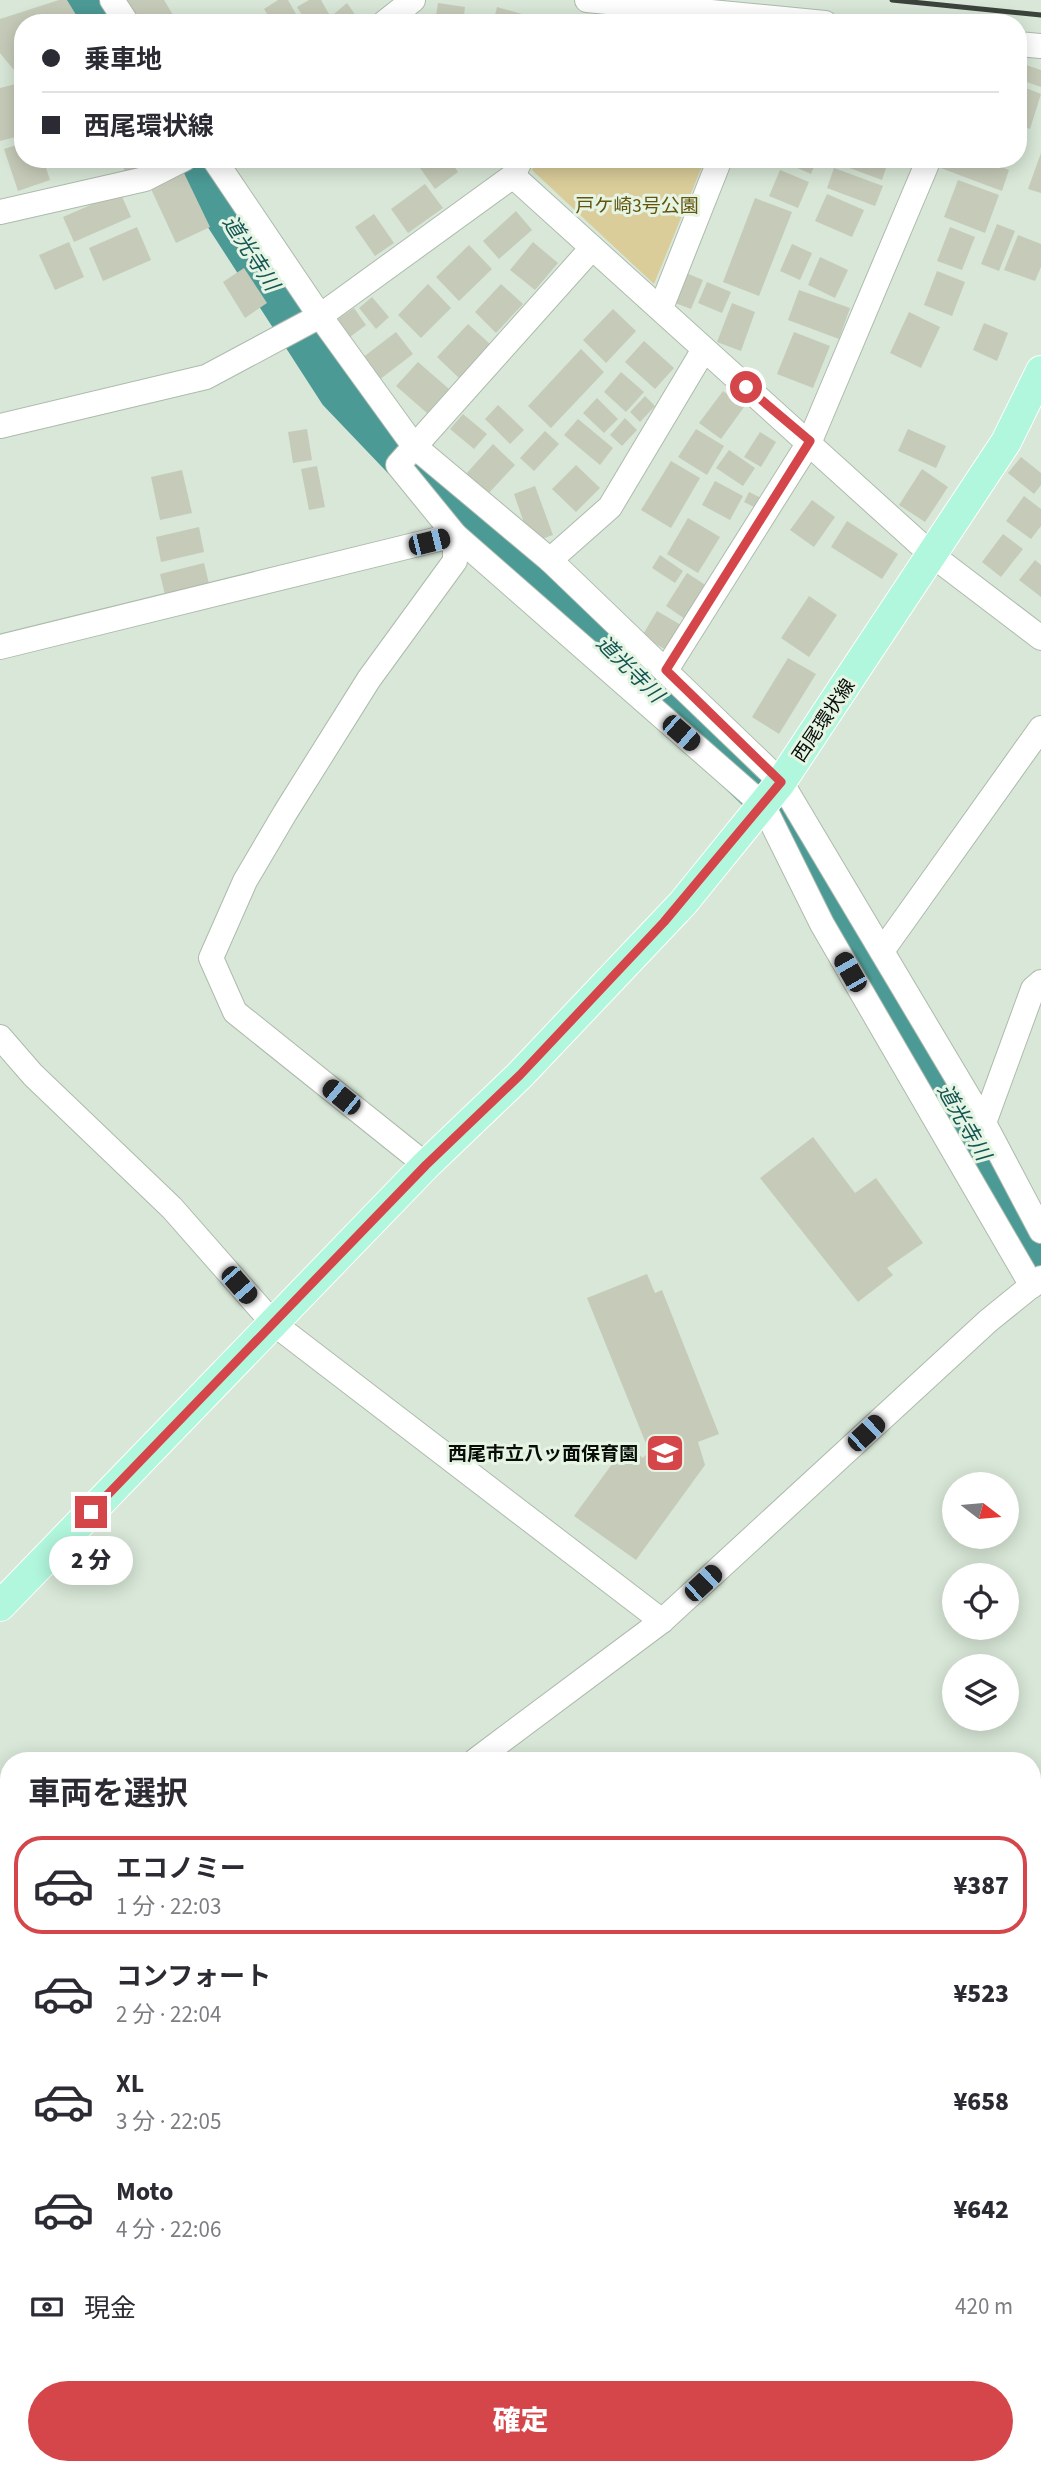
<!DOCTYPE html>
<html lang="ja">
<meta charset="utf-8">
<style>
body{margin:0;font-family:"Source Sans 3","Noto Sans JP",sans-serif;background:#f7f7f7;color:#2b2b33;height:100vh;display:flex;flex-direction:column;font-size:26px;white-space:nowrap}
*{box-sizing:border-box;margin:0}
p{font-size:23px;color:#7c7c81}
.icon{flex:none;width:38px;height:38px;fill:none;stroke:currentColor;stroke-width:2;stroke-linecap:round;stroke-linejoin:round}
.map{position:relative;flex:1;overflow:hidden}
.sheet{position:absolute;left:0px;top:1752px;width:1041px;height:723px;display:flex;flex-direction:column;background:#fff;border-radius:28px 28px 0 0;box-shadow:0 4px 18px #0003}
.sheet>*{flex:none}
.top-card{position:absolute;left:14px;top:14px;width:1013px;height:154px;border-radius:28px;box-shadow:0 4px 18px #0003;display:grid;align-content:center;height:154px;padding:0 28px;background:#fff}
.needle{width:46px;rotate:106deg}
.buttons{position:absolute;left:942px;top:1472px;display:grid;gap:14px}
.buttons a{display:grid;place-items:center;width:77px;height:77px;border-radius:50%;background:#fff;box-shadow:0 4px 18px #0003;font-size:35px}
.end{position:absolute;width:32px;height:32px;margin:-16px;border:9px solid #d5464a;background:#fff;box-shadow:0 0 0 4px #fff}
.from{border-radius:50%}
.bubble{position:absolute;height:49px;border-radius:24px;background:#fff;box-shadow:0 4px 18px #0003;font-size:23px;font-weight:800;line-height:49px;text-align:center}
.car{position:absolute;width:21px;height:42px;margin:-21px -10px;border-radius:9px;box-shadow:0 0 5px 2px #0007;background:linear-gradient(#222 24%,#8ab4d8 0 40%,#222 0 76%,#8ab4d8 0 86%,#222 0)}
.top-card b{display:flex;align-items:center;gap:24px;height:66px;font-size:26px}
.top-card b+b{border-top:2px solid #e1e1e2}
.top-card i{width:18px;height:18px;background:#2b2b33}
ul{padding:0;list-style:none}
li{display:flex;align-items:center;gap:21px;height:98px;margin:0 14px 10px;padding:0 14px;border:4px solid transparent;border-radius:28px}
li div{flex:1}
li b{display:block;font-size:26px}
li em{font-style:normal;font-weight:800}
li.on{border-color:#d5464a}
li>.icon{width:63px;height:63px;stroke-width:1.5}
h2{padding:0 28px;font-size:32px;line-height:84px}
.pay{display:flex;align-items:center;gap:18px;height:77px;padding:0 28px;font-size:26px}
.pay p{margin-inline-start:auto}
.action{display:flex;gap:14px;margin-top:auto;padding:14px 28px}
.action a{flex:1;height:80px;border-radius:42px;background:#d5464a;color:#fff;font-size:28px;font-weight:800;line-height:80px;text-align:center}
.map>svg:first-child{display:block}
.green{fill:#dacd9a}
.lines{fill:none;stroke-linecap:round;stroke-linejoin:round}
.river{stroke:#4c9a96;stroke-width:44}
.building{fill:#c6cbb9}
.minor-casing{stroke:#adbbac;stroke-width:26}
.major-casing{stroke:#fff;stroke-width:32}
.minor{stroke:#fff;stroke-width:24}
.major{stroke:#b1f7dd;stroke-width:30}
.rail{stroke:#3b433b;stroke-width:5}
.route{stroke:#d5464a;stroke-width:9}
.labels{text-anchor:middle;stroke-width:6;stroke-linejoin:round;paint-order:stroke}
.park-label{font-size:19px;fill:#64540e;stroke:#e6f4e4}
.street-label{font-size:19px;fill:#080d08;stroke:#e6f4e4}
.poi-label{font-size:19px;font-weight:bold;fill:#080d08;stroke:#e6f4e4;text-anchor:end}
.water-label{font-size:21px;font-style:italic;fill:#135654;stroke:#e6f4e4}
</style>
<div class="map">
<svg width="1041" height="2474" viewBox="0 0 1041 2474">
<rect width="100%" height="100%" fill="#d8e7d7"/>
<path class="green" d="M536,159H705L654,284L532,170Z"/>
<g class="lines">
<g class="river">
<path d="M87,0L101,23"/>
<path d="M190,159L340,391L465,522L554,594L778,809L796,832L1041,1255"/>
</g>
</g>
<g class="building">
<path d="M59,0H67L81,23H23V66L14,70L0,53V19Z"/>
<path d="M118,0H164L173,15L161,23H132Z"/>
<path d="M278,0H288L301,23H273L264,9Z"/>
<path d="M309,0H321L329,14L315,23H307L297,7Z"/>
<path d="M347,3L361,23H341L334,14Z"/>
<path d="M438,3L465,7L463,23H435Z"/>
<path d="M497,7L522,14L520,23H493Z"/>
<path d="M1026,65L1041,70V87L1021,80Z"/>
<path d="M16,84L23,113V135L0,141V88Z"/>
<path d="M1018,85L1041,94L1030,129L1018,125Z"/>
<path d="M23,143V159H43L50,180L18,191L4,149Z"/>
<path d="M1041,153V193L1028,189Z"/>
<path d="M117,159H150L128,175Z"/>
<path d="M418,159H449L458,172L435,189L415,161Z"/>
<path d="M777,159H817L811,174Z"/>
<path d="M850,159H889L882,180L847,167Z"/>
<path d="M940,159H981L1009,170L1002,191L938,167Z"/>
<path d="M834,168L883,186L875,206L827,188Z"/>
<path d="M780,170L809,182L798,208L769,196Z"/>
<path d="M184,173L210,227L176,243L151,189Z"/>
<path d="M958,180L999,195L985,233L944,217Z"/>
<path d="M425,184L443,208L408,233L391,209Z"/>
<path d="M120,192L131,217L74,242L63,217Z"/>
<path d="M827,194L864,210L852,237L815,221Z"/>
<path d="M755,198L792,212L759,296L723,282Z"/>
<path d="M516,211L532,230L499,259L483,241Z"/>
<path d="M374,214L394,243L375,256L355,227Z"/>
<path d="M997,224L1015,231L999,271L981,264Z"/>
<path d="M137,227L151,260L103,281L89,248Z"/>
<path d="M950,227L975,237L962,270L937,261Z"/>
<path d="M1018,235L1041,244V267L1035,281L1004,270Z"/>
<path d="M69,242L84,277L55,290L39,255Z"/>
<path d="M533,242L558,263L535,290L510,270Z"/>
<path d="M792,244L812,253L800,280L780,271Z"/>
<path d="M469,245L492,269L459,301L436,277Z"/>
<path d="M820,257L848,270L835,298L808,285Z"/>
<path d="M244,268L267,303L245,318L223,282Z"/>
<path d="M937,271L965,282L952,316L924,305Z"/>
<path d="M686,273L703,280L691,309L675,303Z"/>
<path d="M707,282L731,292L722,313L698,303Z"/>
<path d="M428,284L451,308L421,338L398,315Z"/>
<path d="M501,284L523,304L496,333L475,312Z"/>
<path d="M799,290L850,308L839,339L788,320Z"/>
<path d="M372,297L389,317L376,329L359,308Z"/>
<path d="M732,303L755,312L741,351L717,342Z"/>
<path d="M354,308L366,325L350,337L338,319Z"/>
<path d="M613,309L636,331L606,363L583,340Z"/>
<path d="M909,312L940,327L921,368L890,353Z"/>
<path d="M984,323L1008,333L997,361L973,350Z"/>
<path d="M468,324L490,344L459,378L437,357Z"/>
<path d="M396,332L413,354L379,380L362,358Z"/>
<path d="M794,332L830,346L813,388L777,374Z"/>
<path d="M644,341L674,368L655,389L625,362Z"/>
<path d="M581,349L604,372L551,428L528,406Z"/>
<path d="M418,362L449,389L427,413L396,386Z"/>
<path d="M621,372L644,392L626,412L604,392Z"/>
<path d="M723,391L744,407L721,439L699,423Z"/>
<path d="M645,396L655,406L640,422L630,412Z"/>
<path d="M597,398L618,419L604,433L583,413Z"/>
<path d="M498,405L524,430L510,444L485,419Z"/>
<path d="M463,414L487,434L474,449L450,429Z"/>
<path d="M625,418L637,430L622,446L610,435Z"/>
<path d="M578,419L613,448L600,465L564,435Z"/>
<path d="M307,429L312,460L293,463L288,432Z"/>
<path d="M696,429L724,446L707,475L678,457Z"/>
<path d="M908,429L946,446L936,468L898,451Z"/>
<path d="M545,431L559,444L534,471L520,458Z"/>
<path d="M760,432L776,442L761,467L744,457Z"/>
<path d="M493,444L515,465L487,495L465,475Z"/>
<path d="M729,450L755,468L743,486L716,468Z"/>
<path d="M1021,457L1041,473V485L1034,494L1008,473Z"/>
<path d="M671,461L700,478L671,528L641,510Z"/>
<path d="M576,465L600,488L576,512L552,489Z"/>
<path d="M317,466L325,507L309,510L301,469Z"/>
<path d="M922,469L948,487L925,522L899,505Z"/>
<path d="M182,470L192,513L160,520L151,477Z"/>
<path d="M715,481L743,496L730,520L702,505Z"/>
<path d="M535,486L553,535L531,543L514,494Z"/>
<path d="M749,492L761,498L756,508L744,502Z"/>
<path d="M1024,496L1041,509V526L1031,539L1006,521Z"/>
<path d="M812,500L835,517L814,547L790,530Z"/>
<path d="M688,518L720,537L698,573L667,554Z"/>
<path d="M847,521L898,554L882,579L831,547Z"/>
<path d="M199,527L204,552L161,562L156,537Z"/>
<path d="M1003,534L1023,549L1001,577L982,562Z"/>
<path d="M660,555L683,571L675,583L652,568Z"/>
<path d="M1035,560L1041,565V597L1019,580Z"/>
<path d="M204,563L210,588L166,599L160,574Z"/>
<path d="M687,573L707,586L685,619L666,606Z"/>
<path d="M809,596L837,615L809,657L781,638Z"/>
<path d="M657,611L681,625L666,650L642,636Z"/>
<path d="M788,658L816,674L779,734L752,717Z"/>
<path d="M813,1137L855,1193L876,1178L923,1243L887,1268L893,1275L858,1302L760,1178Z"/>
<path d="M647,1274L655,1293L662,1290L719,1434L698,1442L705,1465L636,1560L574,1516L626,1445L643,1458L649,1451L587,1298Z"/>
</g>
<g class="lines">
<g class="minor-casing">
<g id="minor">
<path d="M112,0L127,23"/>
<path d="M587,0L825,23"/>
<path d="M384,23L413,0"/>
<path d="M1018,44L1041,46"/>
<path d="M214,159L320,316L414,446L550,560L781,782L984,1123L1041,1231"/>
<path d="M513,176L932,555L1041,638"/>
<path d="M0,212L145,179L184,159"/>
<path d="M661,308L720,159"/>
<path d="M0,426L206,377L320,316L513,176L521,159"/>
<path d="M550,560L610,507L703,351"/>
<path d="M0,647L455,535L763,805L822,924L1032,1286"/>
<path d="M666,670L810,441L929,159"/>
<path d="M882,951L1041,728"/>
<path d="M0,1037L33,1075L172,1208L273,1323L662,1621"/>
<path d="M984,1123L1033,989L1041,982"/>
<path d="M426,1165L235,1012L211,958L245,881L285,813L369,679L455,561V535L398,465L592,248"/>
<path d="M476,1760L662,1621L988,1321L1041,1278"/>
<path d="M0,2112L9,2105"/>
<path d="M1032,2246L1041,2240"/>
<path d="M979,2466L992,2474"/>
<path d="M153,2474L159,2466"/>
<path d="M686,2474L691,2466"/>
</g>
</g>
<g class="major-casing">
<path id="major" d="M0,1606L426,1165L520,1075L683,903L781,782L1006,442L1041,371"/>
</g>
<use href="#minor" class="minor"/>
<use href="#major" class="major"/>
<path class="rail" d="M892,0L1041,15"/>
</g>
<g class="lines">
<path class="route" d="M91,1512L426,1165L520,1075L664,922L781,782L666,670L810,441L746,387"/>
</g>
<defs>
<g id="school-square" transform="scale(2.0125)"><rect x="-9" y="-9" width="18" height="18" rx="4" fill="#d5464a" stroke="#e6f4e4"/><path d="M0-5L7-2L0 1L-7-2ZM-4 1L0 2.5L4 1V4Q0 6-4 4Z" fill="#fff"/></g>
</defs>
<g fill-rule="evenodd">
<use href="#school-square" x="665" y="1453"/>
</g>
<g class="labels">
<g class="park-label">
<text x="637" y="212">戸ケ崎3号公園</text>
</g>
<g class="street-label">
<text transform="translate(823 720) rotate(-56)" y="7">西尾環状線</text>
</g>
<g class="poi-label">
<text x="638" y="1460">西尾市立八ッ面保育園</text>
</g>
<g class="water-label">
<text transform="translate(251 253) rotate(57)" y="7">道光寺川</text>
<text transform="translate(630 669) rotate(45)" y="7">道光寺川</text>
<text transform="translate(964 1122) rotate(60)" y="7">道光寺川</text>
</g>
</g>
</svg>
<div class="buttons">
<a><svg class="needle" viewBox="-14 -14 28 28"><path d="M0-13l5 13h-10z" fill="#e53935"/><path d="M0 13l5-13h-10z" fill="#7c7c81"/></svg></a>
<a><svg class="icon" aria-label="locate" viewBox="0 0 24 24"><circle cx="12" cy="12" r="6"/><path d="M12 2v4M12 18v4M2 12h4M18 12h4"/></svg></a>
<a><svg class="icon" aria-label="layers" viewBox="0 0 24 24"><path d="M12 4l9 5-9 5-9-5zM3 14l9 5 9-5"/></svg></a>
</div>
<i class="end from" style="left:746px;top:387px"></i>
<i class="end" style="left:91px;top:1512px"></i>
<div class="bubble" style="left:49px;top:1536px;width:84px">2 分</div>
<i class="car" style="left:429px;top:542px;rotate:76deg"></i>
<i class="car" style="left:681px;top:733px;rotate:131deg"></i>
<i class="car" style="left:850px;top:972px;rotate:330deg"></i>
<i class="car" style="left:341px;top:1097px;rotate:309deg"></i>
<i class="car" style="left:239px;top:1285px;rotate:139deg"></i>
<i class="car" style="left:866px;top:1433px;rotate:47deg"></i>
<i class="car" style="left:703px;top:1583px;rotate:47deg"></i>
<div class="top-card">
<b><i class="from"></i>乗車地</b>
<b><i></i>西尾環状線</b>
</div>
<section class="sheet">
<h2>車両を選択</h2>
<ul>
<li class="on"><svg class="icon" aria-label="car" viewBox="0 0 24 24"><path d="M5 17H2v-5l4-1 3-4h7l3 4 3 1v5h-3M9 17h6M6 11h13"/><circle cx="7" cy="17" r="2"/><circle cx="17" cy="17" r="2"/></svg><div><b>エコノミー</b><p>1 分 · 22:03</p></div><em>¥387</em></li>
<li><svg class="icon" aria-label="car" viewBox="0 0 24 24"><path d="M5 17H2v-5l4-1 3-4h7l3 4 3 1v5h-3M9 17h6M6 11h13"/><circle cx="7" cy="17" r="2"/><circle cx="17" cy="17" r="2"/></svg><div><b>コンフォート</b><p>2 分 · 22:04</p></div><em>¥523</em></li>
<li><svg class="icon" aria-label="car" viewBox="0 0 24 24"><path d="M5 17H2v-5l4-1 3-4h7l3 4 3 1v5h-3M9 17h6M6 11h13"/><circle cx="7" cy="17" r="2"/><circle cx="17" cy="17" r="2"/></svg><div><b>XL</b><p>3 分 · 22:05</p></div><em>¥658</em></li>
<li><svg class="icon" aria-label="car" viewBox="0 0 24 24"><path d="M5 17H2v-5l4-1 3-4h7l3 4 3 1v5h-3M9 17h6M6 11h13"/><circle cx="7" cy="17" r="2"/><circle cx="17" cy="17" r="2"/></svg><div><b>Moto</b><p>4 分 · 22:06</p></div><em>¥642</em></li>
</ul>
<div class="pay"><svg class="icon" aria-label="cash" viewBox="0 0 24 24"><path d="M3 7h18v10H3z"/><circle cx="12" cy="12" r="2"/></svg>現金<p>420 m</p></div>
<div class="action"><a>確定</a></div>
</section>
</div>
